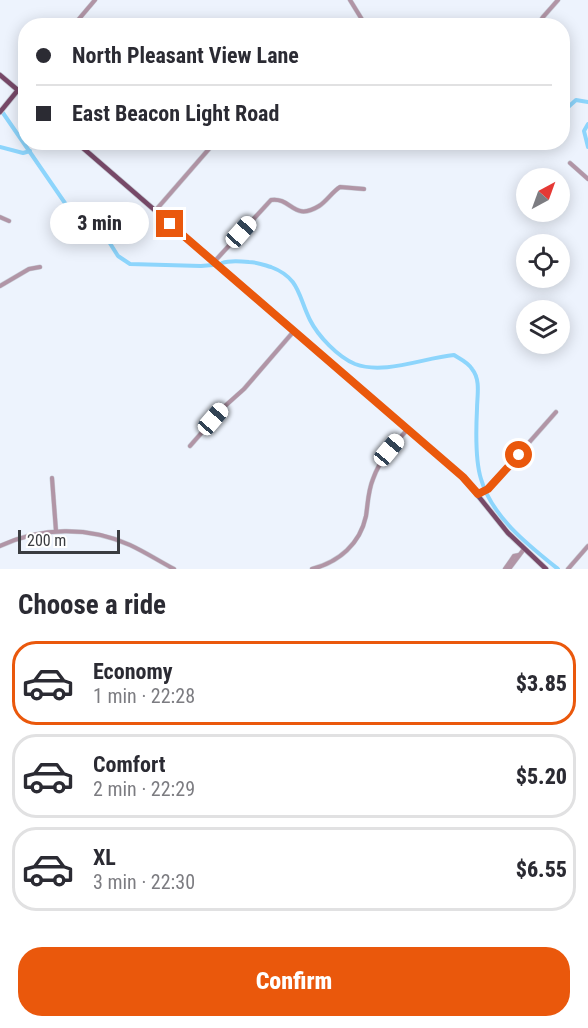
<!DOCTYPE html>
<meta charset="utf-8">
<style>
body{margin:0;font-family:"Roboto Condensed",sans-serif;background:#f7f7f7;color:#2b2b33;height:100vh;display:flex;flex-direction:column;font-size:22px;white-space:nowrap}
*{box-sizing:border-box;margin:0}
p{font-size:20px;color:#7c7c81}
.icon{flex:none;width:33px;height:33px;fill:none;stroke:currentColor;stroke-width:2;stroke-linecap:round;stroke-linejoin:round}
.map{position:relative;height:569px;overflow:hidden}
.side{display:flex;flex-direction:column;background:#fff;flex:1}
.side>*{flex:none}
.banner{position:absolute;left:18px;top:18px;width:552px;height:132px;border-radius:24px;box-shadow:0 3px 15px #0003;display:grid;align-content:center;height:132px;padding:0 18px;background:#fff}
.needle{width:39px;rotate:41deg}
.controls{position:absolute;left:516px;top:168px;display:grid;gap:12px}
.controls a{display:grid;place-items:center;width:54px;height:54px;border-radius:50%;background:#fff;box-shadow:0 3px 15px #0003;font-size:30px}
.scale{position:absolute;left:18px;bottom:15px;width:102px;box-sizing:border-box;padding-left:6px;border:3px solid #3a3c40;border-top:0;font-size:16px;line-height:21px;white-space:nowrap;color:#3a3c40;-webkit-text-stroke:4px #fff;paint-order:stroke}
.end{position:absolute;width:27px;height:27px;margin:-14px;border:8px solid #ea580c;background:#fff;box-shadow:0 0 0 3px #fff}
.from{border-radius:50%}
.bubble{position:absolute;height:42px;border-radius:21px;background:#fff;box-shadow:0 3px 15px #0003;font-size:20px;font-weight:800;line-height:42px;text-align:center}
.car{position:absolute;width:18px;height:36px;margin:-18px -9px;border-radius:8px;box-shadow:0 0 4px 2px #0007;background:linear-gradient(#fff 24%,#345 0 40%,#fff 0 76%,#345 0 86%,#fff 0)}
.banner b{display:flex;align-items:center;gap:21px;height:57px;font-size:22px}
.banner b+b{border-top:2px solid #e1e1e2}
.banner i{width:15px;height:15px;background:#2b2b33}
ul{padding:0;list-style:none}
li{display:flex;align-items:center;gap:18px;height:84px;margin:0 12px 9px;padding:0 6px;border:3px solid #e1e1e2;border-radius:24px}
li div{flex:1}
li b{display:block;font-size:22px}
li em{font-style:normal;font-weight:800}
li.current{border-color:#ea580c}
li>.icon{width:54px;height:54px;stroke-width:1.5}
h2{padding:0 18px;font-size:27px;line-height:72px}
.primary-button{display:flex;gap:12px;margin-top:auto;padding:12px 18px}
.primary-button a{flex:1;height:69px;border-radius:24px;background:#ea580c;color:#fff;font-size:24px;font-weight:800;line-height:69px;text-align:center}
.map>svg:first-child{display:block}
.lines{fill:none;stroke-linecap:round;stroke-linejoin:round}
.canal{stroke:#8dd5fc;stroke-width:4}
.minor-casing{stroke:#c9ced7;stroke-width:5}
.major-casing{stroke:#c9ced7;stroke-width:6}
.minor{stroke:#b195a6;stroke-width:4}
.major{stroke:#774968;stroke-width:4.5}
.route{stroke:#ea580c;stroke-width:8}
</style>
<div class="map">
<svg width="588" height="569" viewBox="0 0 588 569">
<rect width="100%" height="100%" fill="#edf3fd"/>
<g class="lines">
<g class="canal">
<path d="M562,105L566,109L576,100L588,102"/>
<path d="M3,113L67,206L101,229L118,256L130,264L201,266L213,265"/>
<path d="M588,124L584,131L588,147"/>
<path d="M0,147L23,153L30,151"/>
<path d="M222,263C230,260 240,261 249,262C257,262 264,265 271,267C300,278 298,296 310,320C318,336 338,357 355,364C384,375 423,358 454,355C460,359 468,362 472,369C481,380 477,396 477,409C476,429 475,460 481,479C492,517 528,545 558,569"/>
</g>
<g class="minor-casing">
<g id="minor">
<path d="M350,0L366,26"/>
<path d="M73,26L95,0"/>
<path d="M537,26L543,17L558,0"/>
<path d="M18,90L26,81"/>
<path d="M570,163L588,179"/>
<path d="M155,211L215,142"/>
<path d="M0,217L9,221"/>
<path d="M214,262L271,200C292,197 293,222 319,206C327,201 332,192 340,187L364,189"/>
<path d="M0,286L29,269L40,267"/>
<path d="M190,446L225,406L244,389L294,331"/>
<path d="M52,478L56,531"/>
<path d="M478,494L488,489L556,412"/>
<path d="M0,546C41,527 88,526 130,545C145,552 159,561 174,569"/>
<path d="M312,569C339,562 360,544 366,516C368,503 368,491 373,479C380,459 394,444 408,429"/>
<path d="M505,569L514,556L519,555"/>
<path d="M509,569L524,549"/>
<path d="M568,569L588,546"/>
</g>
</g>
<g class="major-casing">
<g id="major">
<path d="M0,75L26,97"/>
<path d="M0,112L18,90"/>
<path d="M76,142L463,477L508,533L546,569"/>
</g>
</g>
<use href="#minor" class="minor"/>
<use href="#major" class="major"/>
</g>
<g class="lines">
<path class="route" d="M170,224L463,477L478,494L488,489L519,455"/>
</g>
</svg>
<div class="controls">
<a><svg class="needle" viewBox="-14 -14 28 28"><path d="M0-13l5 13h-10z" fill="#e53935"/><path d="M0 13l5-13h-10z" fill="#7c7c81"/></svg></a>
<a><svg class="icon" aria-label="locate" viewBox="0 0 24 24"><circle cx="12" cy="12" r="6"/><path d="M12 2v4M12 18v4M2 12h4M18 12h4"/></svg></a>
<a><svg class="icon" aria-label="layers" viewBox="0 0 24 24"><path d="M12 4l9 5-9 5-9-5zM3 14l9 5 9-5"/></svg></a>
</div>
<div class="scale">200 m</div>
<i class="end from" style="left:519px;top:455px"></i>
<i class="end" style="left:170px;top:224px"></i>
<div class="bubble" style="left:50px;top:202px;width:99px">3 min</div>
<i class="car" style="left:241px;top:232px;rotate:42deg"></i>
<i class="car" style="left:213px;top:419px;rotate:41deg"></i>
<i class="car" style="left:389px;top:450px;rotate:40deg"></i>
<div class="banner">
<b><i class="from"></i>North Pleasant View Lane</b>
<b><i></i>East Beacon Light Road</b>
</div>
</div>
<section class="side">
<h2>Choose a ride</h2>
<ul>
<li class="current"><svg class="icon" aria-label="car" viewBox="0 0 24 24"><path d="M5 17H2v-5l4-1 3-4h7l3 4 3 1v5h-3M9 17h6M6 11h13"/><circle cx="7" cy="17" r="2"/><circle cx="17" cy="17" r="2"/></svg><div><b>Economy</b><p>1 min · 22:28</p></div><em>$3.85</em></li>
<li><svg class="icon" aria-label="car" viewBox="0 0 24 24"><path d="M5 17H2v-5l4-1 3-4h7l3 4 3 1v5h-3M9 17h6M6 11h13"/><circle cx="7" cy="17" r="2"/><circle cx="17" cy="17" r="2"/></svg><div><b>Comfort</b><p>2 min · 22:29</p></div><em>$5.20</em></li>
<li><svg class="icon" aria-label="car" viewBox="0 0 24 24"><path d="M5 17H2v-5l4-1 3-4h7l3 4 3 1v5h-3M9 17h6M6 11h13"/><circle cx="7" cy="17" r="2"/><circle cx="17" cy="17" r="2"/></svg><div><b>XL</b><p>3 min · 22:30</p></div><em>$6.55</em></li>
</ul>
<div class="primary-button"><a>Confirm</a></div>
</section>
